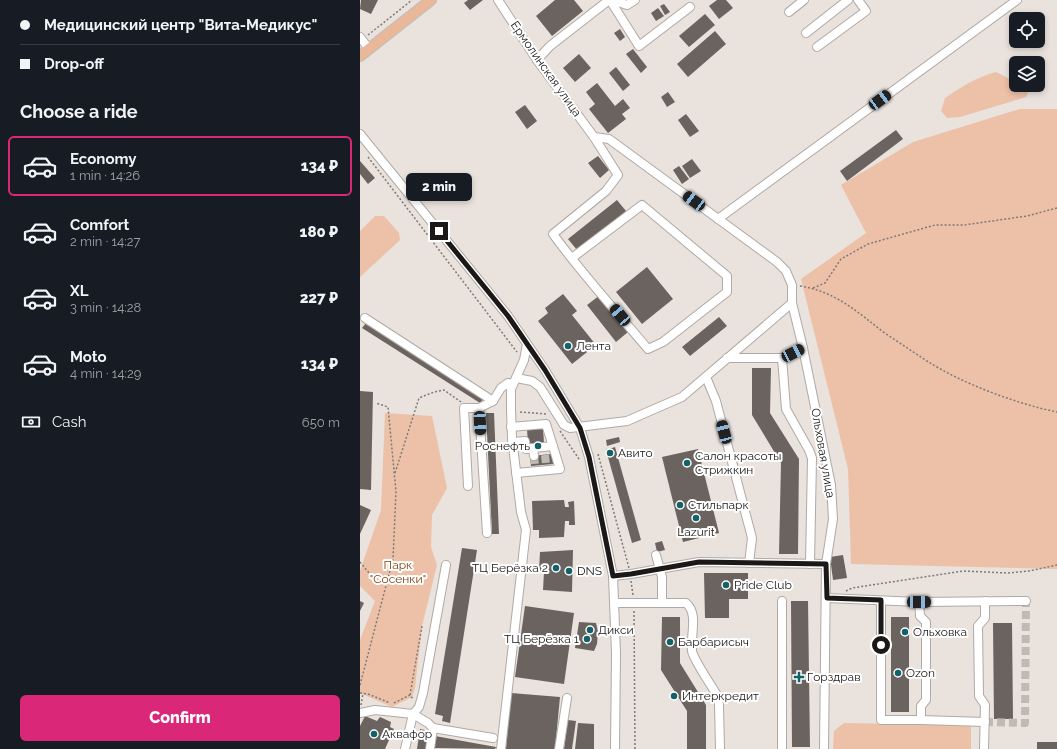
<!DOCTYPE html>
<meta charset="utf-8">
<style>
body{margin:0;font-family:Raleway,sans-serif;background:#242831;color:#f1f3f6;height:100vh;display:flex;flex-direction:column;font-size:15px;white-space:nowrap}
*{box-sizing:border-box;margin:0}
p{font-size:13px;color:#9ea1a6}
.icon{flex:none;width:22px;height:22px;fill:none;stroke:currentColor;stroke-width:2;stroke-linecap:round;stroke-linejoin:round}
.map{position:relative;flex:1;overflow:hidden}
.side{display:flex;flex-direction:column;background:#171b24;width:360px}
.side>*{flex:none}
.guide{display:grid;align-content:center;height:88px;padding:0 20px;background:#171b24}
.buttons{position:absolute;left:649px;top:12px;display:grid;gap:8px}
.buttons a{display:grid;place-items:center;width:36px;height:36px;border-radius:6px;background:#171b24;box-shadow:0 2px 6px #0003;font-size:20px}
.end{position:absolute;width:18px;height:18px;margin:-9px;border:5px solid #1b1817;background:#fff;box-shadow:0 0 0 2px #fff}
.from{border-radius:50%}
.bubble{position:absolute;height:28px;border-radius:6px;background:#171b24;box-shadow:0 2px 6px #0003;font-size:13px;font-weight:800;line-height:28px;text-align:center}
.car{position:absolute;width:12px;height:24px;margin:-12px -6px;border-radius:5px;box-shadow:0 0 3px 1px #0007;background:linear-gradient(#222 24%,#8ab4d8 0 40%,#222 0 76%,#8ab4d8 0 86%,#222 0)}
.guide b{display:flex;align-items:center;gap:14px;height:38px;font-size:15px}
.guide b+b{border-top:1px solid #363941}
.guide i{width:10px;height:10px;background:#f1f3f6}
ul{padding:0;list-style:none}
li{display:flex;align-items:center;gap:12px;height:60px;margin:0 8px 6px;padding:0 12px;border:2px solid transparent;border-radius:6px}
li div{flex:1}
li b{display:block;font-size:15px}
li em{font-style:normal;font-weight:800}
li.current{border-color:#db2777}
li>.icon{width:36px;height:36px;stroke-width:1.5}
h2{padding:0 20px;font-size:18px;line-height:48px}
.pay{display:flex;align-items:center;gap:10px;height:44px;padding:0 20px;font-size:15px}
.pay p{margin-inline-start:auto}
.action{display:flex;gap:8px;margin-top:auto;padding:8px 20px}
.action a{flex:1;height:46px;border-radius:6px;background:#db2777;color:#fff;font-size:16px;font-weight:800;line-height:46px;text-align:center}
main{display:flex;flex:1;min-height:0}
.map>svg:first-child{display:block}
.green{fill:#ecc1a8}
.building{fill:#6a6360}
.lines{fill:none;stroke-linecap:round;stroke-linejoin:round}
.minor-tunnel{stroke:#c0bab5;stroke-width:8;stroke-dasharray:8 4;stroke-linecap:butt}
.minor-casing{stroke:#b1a9a5;stroke-width:10}
.major-casing{stroke:#bfbebe;stroke-width:12}
.path{stroke:#7f7a77;stroke-width:1.5;stroke-dasharray:2 2;stroke-linecap:butt}
.minor{stroke:#fff;stroke-width:8}
.major{stroke:#e8b899;stroke-width:10}
.route{stroke:#1b1817;stroke-width:5}
.poi-dot{fill:#126268;stroke:#fff;stroke-width:1.5}
.labels{text-anchor:middle;stroke-width:4;stroke-linejoin:round;paint-order:stroke}
.street-label{font-size:12px;fill:#1b1817;stroke:#fff}
.poi-label{font-size:12px;fill:#1b1817;stroke:#fff;text-anchor:start}
.park-label{font-size:12px;fill:#7f4216;stroke:#fff}
</style>
<main>
<section class="side">
<div class="guide">
<b><i class="from"></i>Медицинский центр &quot;Вита-Медикус&quot;</b>
<b><i></i>Drop-off</b>
</div>
<h2>Choose a ride</h2>
<ul>
<li class="current"><svg class="icon" aria-label="car" viewBox="0 0 24 24"><path d="M5 17H2v-5l4-1 3-4h7l3 4 3 1v5h-3M9 17h6M6 11h13"/><circle cx="7" cy="17" r="2"/><circle cx="17" cy="17" r="2"/></svg><div><b>Economy</b><p>1 min · 14:26</p></div><em>134 ₽</em></li>
<li><svg class="icon" aria-label="car" viewBox="0 0 24 24"><path d="M5 17H2v-5l4-1 3-4h7l3 4 3 1v5h-3M9 17h6M6 11h13"/><circle cx="7" cy="17" r="2"/><circle cx="17" cy="17" r="2"/></svg><div><b>Comfort</b><p>2 min · 14:27</p></div><em>180 ₽</em></li>
<li><svg class="icon" aria-label="car" viewBox="0 0 24 24"><path d="M5 17H2v-5l4-1 3-4h7l3 4 3 1v5h-3M9 17h6M6 11h13"/><circle cx="7" cy="17" r="2"/><circle cx="17" cy="17" r="2"/></svg><div><b>XL</b><p>3 min · 14:28</p></div><em>227 ₽</em></li>
<li><svg class="icon" aria-label="car" viewBox="0 0 24 24"><path d="M5 17H2v-5l4-1 3-4h7l3 4 3 1v5h-3M9 17h6M6 11h13"/><circle cx="7" cy="17" r="2"/><circle cx="17" cy="17" r="2"/></svg><div><b>Moto</b><p>4 min · 14:29</p></div><em>134 ₽</em></li>
</ul>
<div class="pay"><svg class="icon" aria-label="cash" viewBox="0 0 24 24"><path d="M3 7h18v10H3z"/><circle cx="12" cy="12" r="2"/></svg>Cash<p>650 m</p></div>
<div class="action"><a>Confirm</a></div>
</section>
<div class="map">
<svg width="697" height="749" viewBox="0 0 697 749">
<rect width="100%" height="100%" fill="#e9e2dd"/>
<g class="green">
<path d="M636,72L656,82V85H662L670,89L666,97L600,117L587,118L581,111L585,98C601,87 617,77 636,72Z"/>
<path d="M660,109H697V569L491,564L488,469L441,279L506,233L481,185L553,142Z"/>
<path d="M15,216H24L39,233L40,240L0,277V231Z"/>
<path d="M25,413L72,416L87,488L72,515L71,547L77,565L62,626L55,688L52,697L32,707L0,693V640L15,601L0,586V571L21,510Z"/>
<path d="M484,723L611,725V749H473L474,731Z"/>
</g>
<g class="building">
<path d="M1,0H18L11,14L0,9Z"/>
<path d="M108,0H123L110,10L104,3Z"/>
<path d="M195,0H214L223,11L192,36L176,16Z"/>
<path d="M357,0H366L373,8L359,19L349,6Z"/>
<path d="M304,4L310,12L305,15L300,6Z"/>
<path d="M298,8L304,16L296,21L291,13Z"/>
<path d="M345,14L355,25L329,47L319,36Z"/>
<path d="M260,29L265,37L260,41L254,33Z"/>
<path d="M355,31L366,44L328,77L317,64Z"/>
<path d="M273,49L287,67L281,73L266,54Z"/>
<path d="M219,54L231,68L215,82L203,68Z"/>
<path d="M256,67L270,85L263,91L249,73Z"/>
<path d="M237,83L255,106L263,99L270,108L262,114L266,119L248,133L229,109L235,104L226,92Z"/>
<path d="M308,92L315,102L307,107L301,97Z"/>
<path d="M165,105L177,121L167,129L155,112Z"/>
<path d="M326,114L339,131L330,137L318,120Z"/>
<path d="M536,130L543,139L487,181L480,171Z"/>
<path d="M238,156L249,170L240,178L228,163Z"/>
<path d="M332,159L341,171L330,178L322,166Z"/>
<path d="M0,161L15,178L8,184L0,174Z"/>
<path d="M319,166L329,179L322,184L313,170Z"/>
<path d="M257,200L266,211L217,250L208,239Z"/>
<path d="M287,267L313,299L282,324L256,292Z"/>
<path d="M203,294L217,311L212,315L236,345L212,364L178,321L188,313L185,308Z"/>
<path d="M240,295L268,332L256,342L227,305Z"/>
<path d="M359,317L367,326L330,356L322,347Z"/>
<path d="M6,323L124,398L120,403L2,328Z"/>
<path d="M392,368H411L410,413L439,459L438,554H419L421,463L392,415Z"/>
<path d="M0,391L13,392L11,490L0,489Z"/>
<path d="M126,413H134L139,534H132Z"/>
<path d="M183,428L184,443L168,444L167,429Z"/>
<path d="M259,437L260,442L247,446L246,440Z"/>
<path d="M255,447L281,540L272,543L246,450Z"/>
<path d="M338,449L359,533L323,542L302,457Z"/>
<path d="M192,454L193,464L171,466L170,456Z"/>
<path d="M204,500L205,507H209L208,502L214,501L215,525H209V521H205L204,537L179,538V530H173L172,501Z"/>
<path d="M0,505L11,510L0,534Z"/>
<path d="M302,541L305,550L297,552L295,543Z"/>
<path d="M102,548L117,550L90,723L82,721L83,716L75,714Z"/>
<path d="M213,550L212,592L183,590L184,572L179,571L180,552Z"/>
<path d="M483,555L487,578L473,580L470,557Z"/>
<path d="M344,573H388V599H369V618H345Z"/>
<path d="M0,601L4,603L0,611Z"/>
<path d="M431,601H448L450,747H432Z"/>
<path d="M165,606L214,613L204,684L155,677Z"/>
<path d="M302,617H320V663L346,705V749H327V711L301,670Z"/>
<rect x="531" y="617" width="18" height="95"/>
<path d="M219,622L236,623L238,632L237,644L234,651L215,648Z"/>
<path d="M633,623H652L653,719H634Z"/>
<path d="M151,693L200,697L195,749H146Z"/>
<path d="M5,716L17,721L20,717L31,722L30,727L34,729L25,749H0V726Z"/>
<path d="M208,720L216,721L212,749H204Z"/>
<path d="M218,723L234,724V749H215Z"/>
<path d="M60,729L69,731L66,749H57Z"/>
<path d="M75,736L136,747L135,749L72,748Z"/>
<rect x="677" y="742" width="20" height="7"/>
</g>
<g class="lines">
<g class="minor-tunnel">
<path d="M185,455L186,465"/>
<path d="M174,456L175,466"/>
<path d="M625,722L665,723L666,601"/>
</g>
<g class="minor-casing">
<g id="minor">
<path d="M138,0L177,60L234,137L258,175L246,191L193,234C222,274 256,311 288,349L303,342L367,292V276L282,205L212,258"/>
<path d="M250,0L279,46L330,7"/>
<path d="M252,0L267,5L275,0"/>
<path d="M429,12L444,0"/>
<path d="M446,33L488,0"/>
<path d="M0,37L9,49"/>
<path d="M457,47L506,11L498,0"/>
<path d="M177,60L190,46L249,0"/>
<path d="M0,134L148,316L185,370L220,428L229,457L253,576L256,653L255,749"/>
<path d="M234,137L249,139L417,262L426,271L432,285V303L443,348L471,485L473,519L466,564L464,749"/>
<path d="M358,219L657,0"/>
<path d="M5,318L133,401"/>
<path d="M443,348L422,358L426,409L449,450L452,458L450,564"/>
<path d="M367,358H422"/>
<path d="M346,377L356,401L392,538L389,563"/>
<path d="M156,378L172,381L180,387L204,425L210,428L267,421L322,397L432,303"/>
<path d="M151,427L186,424L200,469L156,473"/>
<path d="M152,442L165,441L166,449L173,448L174,456"/>
<path d="M173,448L193,446"/>
<path d="M108,486L104,408H119"/>
<path d="M127,533L119,408L133,401L141,388L148,383L153,384"/>
<path d="M296,555L302,577V603"/>
<path d="M253,576L271,574L339,562L466,564"/>
<path d="M467,598L559,602L666,601"/>
<path d="M521,601V720H561"/>
<path d="M559,602L560,616L566,622V700L561,706V720L625,722"/>
<path d="M254,603H326C339,614 330,635 332,651C334,661 352,686 358,697L359,705L360,749"/>
<path d="M0,713L15,710L53,714L68,723L73,728L70,749"/>
<path d="M73,728L133,738"/>
<path d="M45,749L53,714L59,707L63,693L86,565"/>
<path d="M141,749L166,530L161,512L152,438L151,409V389L164,360L167,344"/>
<path d="M199,749L207,698"/>
<path d="M422,749V601"/>
<path d="M624,749L625,705L619,696L618,626L625,618V601"/>
</g>
</g>
<g class="major-casing">
<path id="major" d="M0,56L71,0"/>
</g>
<g class="path">
<path d="M8,35L52,0"/>
<path d="M8,157L157,352"/>
<path d="M440,286C477,292 497,312 526,334C540,343 553,352 567,361C601,383 657,404 697,412"/>
<path d="M453,288L465,283L481,259L508,244L575,225H604L667,216L697,208"/>
<path d="M160,412L187,414"/>
<path d="M200,431L219,459"/>
<path d="M238,454L269,568"/>
<path d="M35,473L59,398L74,392L84,390L101,402"/>
<path d="M0,562L9,573L28,577"/>
<path d="M271,581L273,595"/>
<path d="M486,591L492,588L603,571L648,573L669,571L697,565"/>
<path d="M274,611L275,749"/>
<path d="M0,685L33,559L36,492L28,407L16,403"/>
<path d="M0,693L8,694L30,703"/>
<path d="M50,695L62,626"/>
<path d="M34,703L50,695L53,699"/>
<path d="M1,705L3,693"/>
</g>
<use href="#minor" class="minor"/>
<use href="#major" class="major"/>
</g>
<g class="lines">
<path class="route" d="M79,231L148,316L185,370L220,428L229,457L253,576L271,574L339,562L466,564L467,598L521,600V645"/>
</g>
<g class="poi-dot">
<circle cx="208" cy="346" r="4"/>
<circle cx="178" cy="446" r="4"/>
<circle cx="250" cy="453" r="4"/>
<circle cx="327" cy="463" r="4"/>
<circle cx="320" cy="505" r="4"/>
<circle cx="336" cy="518" r="4"/>
<circle cx="196" cy="568" r="4"/>
<circle cx="209" cy="571" r="4"/>
<circle cx="366" cy="585" r="4"/>
<circle cx="230" cy="630" r="4"/>
<circle cx="545" cy="632" r="4"/>
<circle cx="227" cy="639" r="4"/>
<circle cx="310" cy="642" r="4"/>
<circle cx="538" cy="673" r="4"/>
<path d="M437 671h4v4h4v4h-4v4h-4v-4h-4v-4h4z"/>
<circle cx="314" cy="696" r="4"/>
<circle cx="14" cy="734" r="4"/>
</g>
<g class="labels">
<g class="street-label">
<text transform="translate(186 69) rotate(55)" y="4">Ермолинская улица</text>
<text transform="translate(463 453) rotate(80)" y="4">Ольховая улица</text>
</g>
<g class="poi-label">
<text x="216" y="350">Лента</text>
<text x="170" y="450" text-anchor="end">Роснефть</text>
<text x="258" y="457">Авито</text>
<text x="335" y="460">Салон красоты<tspan x="335" dy="14">Стрижкин</tspan></text>
<text x="328" y="509">Стильпарк</text>
<text x="336" y="536" text-anchor="middle">Lazurit</text>
<text x="188" y="572" text-anchor="end">ТЦ Берёзка 2</text>
<text x="217" y="575">DNS</text>
<text x="374" y="589">Pride Club</text>
<text x="238" y="634">Дикси</text>
<text x="553" y="636">Ольховка</text>
<text x="219" y="643" text-anchor="end">ТЦ Берёзка 1</text>
<text x="318" y="646">Барбарисыч</text>
<text x="546" y="677">Ozon</text>
<text x="447" y="681">Горздрав</text>
<text x="322" y="700">Интеркредит</text>
<text x="22" y="738">Аквафор</text>
</g>
<g class="park-label">
<text x="38" y="569">Парк<tspan x="38" dy="14">"Сосенки"</tspan></text>
</g>
</g>
</svg>
<div class="buttons">
<a><svg class="icon" aria-label="locate" viewBox="0 0 24 24"><circle cx="12" cy="12" r="6"/><path d="M12 2v4M12 18v4M2 12h4M18 12h4"/></svg></a>
<a><svg class="icon" aria-label="layers" viewBox="0 0 24 24"><path d="M12 4l9 5-9 5-9-5zM3 14l9 5 9-5"/></svg></a>
</div>
<i class="end from" style="left:521px;top:645px"></i>
<i class="end" style="left:79px;top:231px"></i>
<div class="bubble" style="left:46px;top:173px;width:66px">2 min</div>
<i class="car" style="left:520px;top:100px;rotate:54deg"></i>
<i class="car" style="left:334px;top:201px;rotate:306deg"></i>
<i class="car" style="left:260px;top:315px;rotate:320deg"></i>
<i class="car" style="left:433px;top:353px;rotate:63deg"></i>
<i class="car" style="left:120px;top:423px;rotate:177deg"></i>
<i class="car" style="left:364px;top:432px;rotate:345deg"></i>
<i class="car" style="left:559px;top:602px;rotate:90deg"></i>
</div>
</main>
